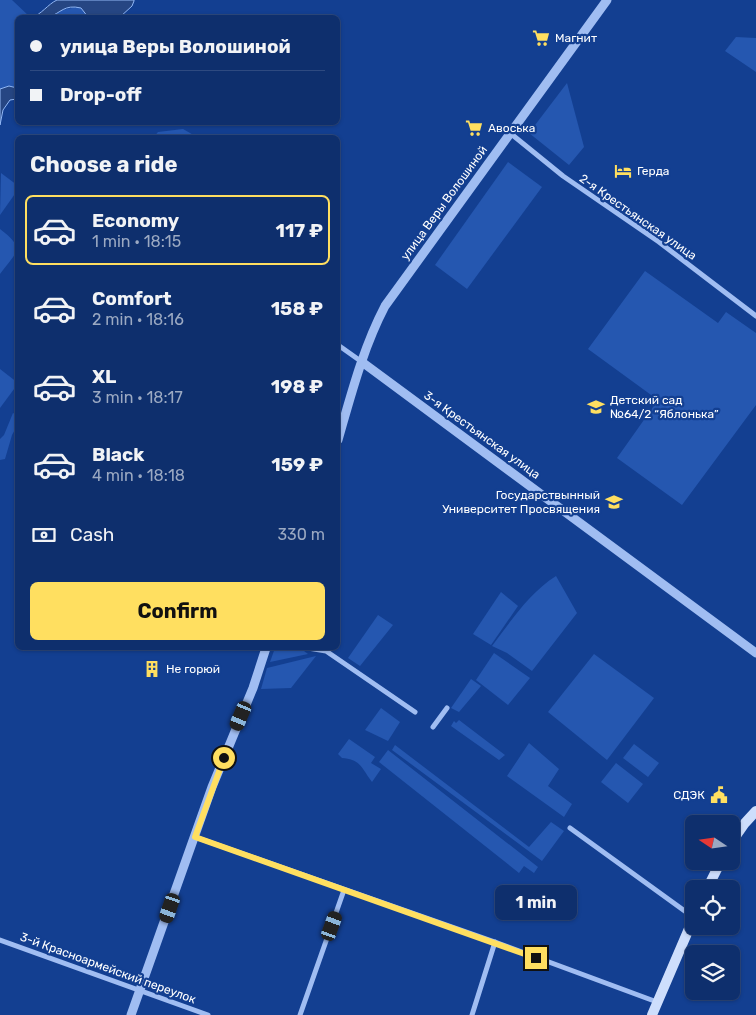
<!DOCTYPE html>
<meta charset="utf-8">
<style>
body{margin:0;font-family:Rubik,sans-serif;background:#173772;color:#f1f3f6;height:100vh;display:flex;flex-direction:column;font-size:19px;white-space:nowrap}
*{box-sizing:border-box;margin:0}
p{font-size:16px;color:#9ba9c2}
.icon{flex:none;width:28px;height:28px;fill:none;stroke:currentColor;stroke-width:2;stroke-linecap:round;stroke-linejoin:round}
.map{position:relative;flex:1;overflow:hidden}
.details{position:absolute;left:15px;top:135px;width:325px;height:515px;display:flex;flex-direction:column;background:#0e2f6d;border-radius:8px;box-shadow:0 1px 4px #0004,0 0 0 1px #2e4a80}
.details>*{flex:none}
.banner{position:absolute;left:15px;top:15px;width:325px;height:110px;border-radius:8px;box-shadow:0 1px 4px #0004,0 0 0 1px #2e4a80;display:grid;align-content:center;height:110px;padding:0 15px;background:#0e2f6d}
.needle{width:32px;rotate:283deg}
.fabs{position:absolute;left:685px;top:815px;display:grid;gap:10px}
.fabs a{display:grid;place-items:center;width:55px;height:55px;border-radius:8px;background:#0e2f6d;box-shadow:0 1px 4px #0004,0 0 0 1px #2e4a80;font-size:25px}
.end{position:absolute;width:22px;height:22px;margin:-11px;border:6px solid #ffdf60;background:#111;box-shadow:0 0 0 2px #111}
.from{border-radius:50%}
.bubble{position:absolute;height:35px;border-radius:8px;background:#0e2f6d;box-shadow:0 1px 4px #0004,0 0 0 1px #2e4a80;font-size:16px;font-weight:700;line-height:35px;text-align:center}
.car{position:absolute;width:15px;height:30px;margin:-15px -8px;border-radius:6px;box-shadow:0 0 4px 1px #0007;background:linear-gradient(#222 24%,#8ab4d8 0 40%,#222 0 76%,#8ab4d8 0 86%,#222 0)}
.banner b{display:flex;align-items:center;gap:18px;height:48px;font-size:19px}
.banner b+b{border-top:1px solid #2e4a80}
.banner i{width:12px;height:12px;background:#f1f3f6}
ul{padding:0;list-style:none}
li{display:flex;align-items:center;gap:15px;height:70px;margin:0 10px 8px;padding:0 5px;border:2px solid transparent;border-radius:8px}
li div{flex:1}
li b{display:block;font-size:19px}
li em{font-style:normal;font-weight:700}
li.selected{border-color:#ffdf60}
li>.icon{width:45px;height:45px;stroke-width:1.5}
h2{padding:0 15px;font-size:22px;line-height:60px}
.pay{display:flex;align-items:center;gap:12px;height:55px;padding:0 15px;font-size:19px}
.pay p{margin-inline-start:auto}
.button{display:flex;gap:10px;margin-top:auto;padding:10px 15px}
.button a{flex:1;height:58px;border-radius:8px;background:#ffdf60;color:#111;font-size:20px;font-weight:700;line-height:58px;text-align:center}
.map>svg:first-child{display:block}
.green{fill:#2557b0}
.water{fill:#264683;stroke:#91b7f5}
.lines{fill:none;stroke-linecap:round;stroke-linejoin:round}
.minor{stroke:#a0bdf2;stroke-width:5}
.tertiary{stroke:#a0bdf2;stroke-width:9}
.secondary{stroke:#cedefc;stroke-width:10}
.route{stroke:#ffdf60;stroke-width:6}
.labels{text-anchor:middle;stroke-width:4.5;stroke-linejoin:round;paint-order:stroke}
.poi-label{font-size:12px;fill:#fff;stroke:#133f91;text-anchor:start}
.street-label{font-size:12px;fill:#fff;stroke:#133f91}
</style>
<div class="map">
<svg width="756" height="1015" viewBox="0 0 756 1015">
<rect width="100%" height="100%" fill="#133f91"/>
<g class="green">
<path d="M0,0H12L30,17L18,18L17,33L15,36L18,42L17,88L9,86L0,89Z"/>
<path d="M77,7H81L88,17L49,18L62,10Z"/>
<path d="M736,37L756,38V72L725,51Z"/>
<path d="M567,83L584,147L569,165L529,133Z"/>
<path d="M183,129L197,137H154L158,132Z"/>
<path d="M508,162L542,187L467,289L435,265Z"/>
<path d="M1,173L17,185V191L0,215Z"/>
<path d="M0,229C26,249 17,251 0,274Z"/>
<path d="M645,271L718,323L726,312L756,333V405L682,505L617,458L658,400L588,349Z"/>
<path d="M0,369L18,383L17,385L0,408Z"/>
<path d="M13,413L17,415V426L12,435L5,459L0,460V439L4,435Z"/>
<path d="M556,576L577,613L532,671L507,653L492,646C511,621 529,593 556,576Z"/>
<path d="M501,592L518,606L491,645L473,634Z"/>
<path d="M378,615L393,625L360,666L348,658Z"/>
<path d="M275,648H300L308,654L270,662Z"/>
<path d="M494,653L530,678L508,705L476,680Z"/>
<path d="M594,654L654,698L607,760L548,712Z"/>
<path d="M316,656L291,688L261,689L267,668Z"/>
<path d="M471,679L481,686L459,712L451,708Z"/>
<path d="M381,708L400,722L388,741L365,730Z"/>
<path d="M459,720L505,755L499,760L451,726L454,721L456,723Z"/>
<path d="M349,739L375,757L371,763L381,769L372,782C362,769 361,759 342,758L338,754Z"/>
<path d="M529,743L559,769L548,786L572,804L564,817L507,776Z"/>
<path d="M634,744L659,763L648,777L623,758Z"/>
<path d="M395,745L529,847L551,822L564,831L542,861L392,750Z"/>
<path d="M388,750L538,867L534,873L524,866L519,873L379,762Z"/>
<path d="M616,763L643,784L628,803L601,782Z"/>
</g>
<g class="water">
<path d="M57,0H134V1L132,6L120,17H88L81,8C64,4 61,13 49,17C45,19 37,18 32,17C41,15 48,4 57,0Z"/>
<path d="M9,86L17,88V99L10,100L3,110L0,125V89Z"/>
</g>
<g class="lines">
<g class="minor">
<path d="M510,133L563,176L659,242L756,316"/>
<path d="M338,345L362,362"/>
<path d="M308,648L326,651L415,712"/>
<path d="M433,727L447,708"/>
<path d="M570,828L693,917"/>
<path d="M195,837L495,942L657,1002"/>
<path d="M0,940L208,1015"/>
<path d="M300,1015L344,890"/>
<path d="M472,1015L495,942"/>
</g>
<g class="tertiary">
<path d="M362,362L756,653"/>
<path d="M338,440C351,395 363,348 385,306L607,0"/>
<path d="M131,1015L212,787L253,688L266,648"/>
</g>
<g class="secondary">
<path d="M731,843L745,823L756,811"/>
<path d="M707,889L721,861"/>
<path d="M652,1015L694,917"/>
</g>
</g>
<g class="lines">
<path class="route" d="M224,758L195,837L536,958"/>
</g>
<defs>
<g id="supermarket-bare" transform="scale(1.35)"><path d="M-6-5.5h2.5l.6 2H6L4.5 2H-2.5L-4.4-4H-6ZM-1.5 3.2a1.3 1.3 0 1 0 .1 0ZM3 3.2a1.3 1.3 0 1 0 .1 0Z" fill="#ffdf60" stroke="#133f91" stroke-width="2.5" paint-order="stroke"/></g>
<g id="hotel-bare" transform="scale(1.35)"><path d="M-6-4.5h1.5V1H6V5H4.5V3h-9V5H-6ZM-4 0a1.8 1.8 0 1 1 3.6 0ZM.5 0V-2.5h3Q6-2.5 6 0Z" fill="#ffdf60" stroke="#133f91" stroke-width="2.5" paint-order="stroke"/></g>
<g id="school-bare" transform="scale(1.35)"><path d="M0-5L7-2L0 1L-7-2ZM-4 1L0 2.5L4 1V4Q0 6-4 4Z" fill="#ffdf60" stroke="#133f91" stroke-width="2.5" paint-order="stroke"/></g>
<g id="university-bare" transform="scale(1.35)"><path d="M0-5L7-2L0 1L-7-2ZM-4 1L0 2.5L4 1V4Q0 6-4 4Z" fill="#ffdf60" stroke="#133f91" stroke-width="2.5" paint-order="stroke"/></g>
<g id="building-bare" transform="scale(1.35)"><path d="M-4-6H4V6H1V3H-1V6H-4ZM-2.5-4.3h1.7v1.8h-1.7ZM.8-4.3h1.7v1.8H.8ZM-2.5-1h1.7V.8h-1.7ZM.8-1h1.7V.8H.8Z" fill="#ffdf60" stroke="#133f91" stroke-width="2.5" paint-order="stroke"/></g>
<g id="civic-bare" transform="scale(1.35)"><path d="M-.6-6.5H3V-4.5H.6V-3L4-1V1h2V6H-6V1h2V-1L-.6-3ZM-1.2 2.5V6h2.4V2.5Z" fill="#ffdf60" stroke="#133f91" stroke-width="2.5" paint-order="stroke"/></g>
</defs>
<g fill-rule="evenodd">
<use href="#supermarket-bare" x="541" y="38"/>
<use href="#supermarket-bare" x="474" y="128"/>
<use href="#hotel-bare" x="623" y="171"/>
<use href="#school-bare" x="596" y="407"/>
<use href="#university-bare" x="614" y="502"/>
<use href="#building-bare" x="152" y="669"/>
<use href="#civic-bare" x="719" y="795"/>
</g>
<g class="labels">
<g class="poi-label">
<text x="555" y="42">Магнит</text>
<text x="488" y="132">Авоська</text>
<text x="637" y="175">Герда</text>
<text x="610" y="404">Детский сад<tspan x="610" dy="14">№64/2 “Яблонька”</tspan></text>
<text x="600" y="499" text-anchor="end">Государствынный<tspan x="600" dy="14">Университет Просвящения</tspan></text>
<text x="166" y="673">Не горюй</text>
<text x="705" y="799" text-anchor="end">СДЭК</text>
</g>
<g class="street-label">
<text transform="translate(444 203) rotate(-54)" y="4">улица Веры Волошиной</text>
<text transform="translate(638 217) rotate(35)" y="4">2-я Крестьянская улица</text>
<text transform="translate(482 435) rotate(36)" y="4">3-я Крестьянская улица</text>
<text transform="translate(108 968) rotate(20)" y="4">3-й Красноармейский переулок</text>
</g>
</g>
</svg>
<div class="fabs">
<a><svg class="needle" viewBox="-14 -14 28 28"><path d="M0-13l5 13h-10z" fill="#e53935"/><path d="M0 13l5-13h-10z" fill="#9ba9c2"/></svg></a>
<a><svg class="icon" aria-label="locate" viewBox="0 0 24 24"><circle cx="12" cy="12" r="6"/><path d="M12 2v4M12 18v4M2 12h4M18 12h4"/></svg></a>
<a><svg class="icon" aria-label="layers" viewBox="0 0 24 24"><path d="M12 4l9 5-9 5-9-5zM3 14l9 5 9-5"/></svg></a>
</div>
<i class="end from" style="left:224px;top:758px"></i>
<i class="end" style="left:536px;top:958px"></i>
<div class="bubble" style="left:495px;top:885px;width:82px">1 min</div>
<i class="car" style="left:241px;top:716px;rotate:203deg"></i>
<i class="car" style="left:170px;top:908px;rotate:199deg"></i>
<i class="car" style="left:332px;top:926px;rotate:20deg"></i>
<div class="banner">
<b><i class="from"></i>улица Веры Волошиной</b>
<b><i></i>Drop-off</b>
</div>
<section class="details">
<h2>Choose a ride</h2>
<ul>
<li class="selected"><svg class="icon" aria-label="car" viewBox="0 0 24 24"><path d="M5 17H2v-5l4-1 3-4h7l3 4 3 1v5h-3M9 17h6M6 11h13"/><circle cx="7" cy="17" r="2"/><circle cx="17" cy="17" r="2"/></svg><div><b>Economy</b><p>1 min · 18:15</p></div><em>117 ₽</em></li>
<li><svg class="icon" aria-label="car" viewBox="0 0 24 24"><path d="M5 17H2v-5l4-1 3-4h7l3 4 3 1v5h-3M9 17h6M6 11h13"/><circle cx="7" cy="17" r="2"/><circle cx="17" cy="17" r="2"/></svg><div><b>Comfort</b><p>2 min · 18:16</p></div><em>158 ₽</em></li>
<li><svg class="icon" aria-label="car" viewBox="0 0 24 24"><path d="M5 17H2v-5l4-1 3-4h7l3 4 3 1v5h-3M9 17h6M6 11h13"/><circle cx="7" cy="17" r="2"/><circle cx="17" cy="17" r="2"/></svg><div><b>XL</b><p>3 min · 18:17</p></div><em>198 ₽</em></li>
<li><svg class="icon" aria-label="car" viewBox="0 0 24 24"><path d="M5 17H2v-5l4-1 3-4h7l3 4 3 1v5h-3M9 17h6M6 11h13"/><circle cx="7" cy="17" r="2"/><circle cx="17" cy="17" r="2"/></svg><div><b>Black</b><p>4 min · 18:18</p></div><em>159 ₽</em></li>
</ul>
<div class="pay"><svg class="icon" aria-label="cash" viewBox="0 0 24 24"><path d="M3 7h18v10H3z"/><circle cx="12" cy="12" r="2"/></svg>Cash<p>330 m</p></div>
<div class="button"><a>Confirm</a></div>
</section>
</div>
